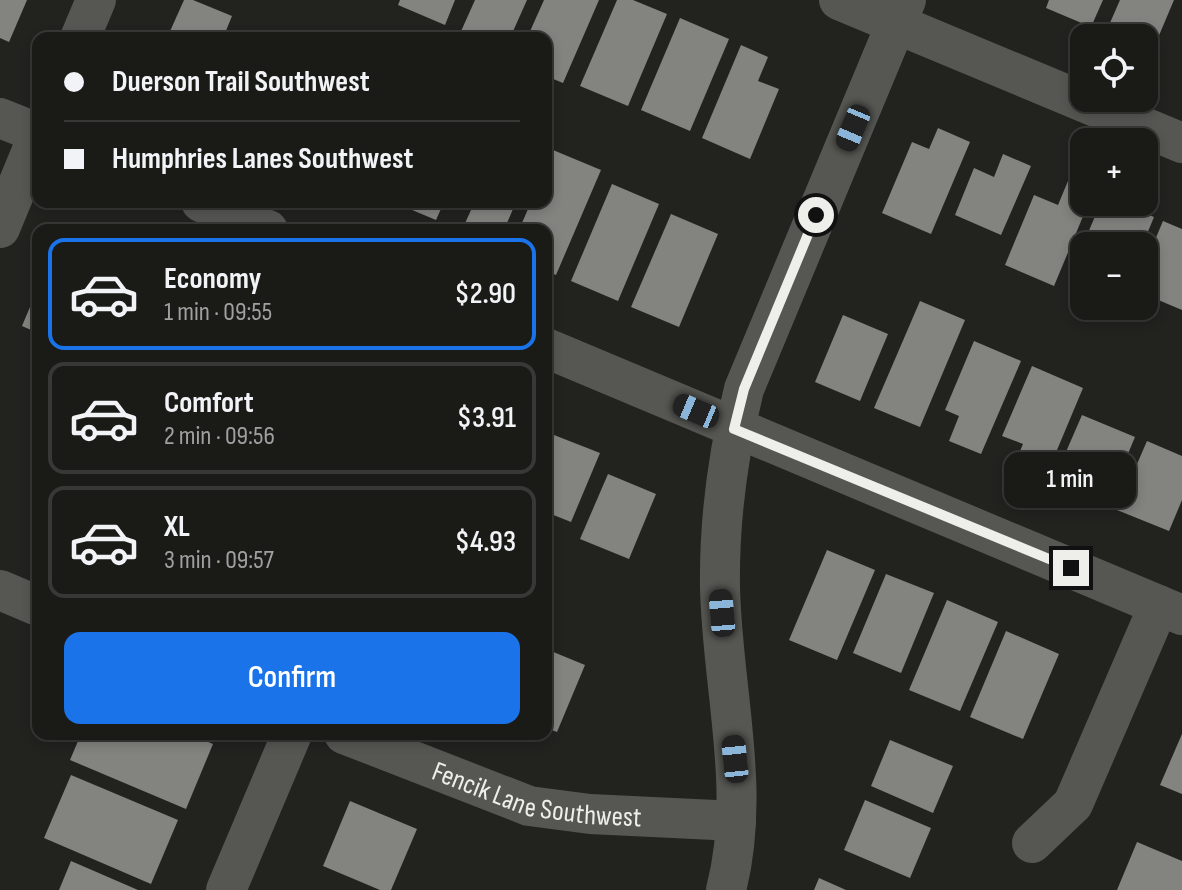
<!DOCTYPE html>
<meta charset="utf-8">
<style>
body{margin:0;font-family:"Sofia Sans Condensed",sans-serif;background:#232320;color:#f1f3f6;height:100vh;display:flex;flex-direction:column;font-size:30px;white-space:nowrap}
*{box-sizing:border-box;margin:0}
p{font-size:26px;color:#9fa1a1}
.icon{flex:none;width:44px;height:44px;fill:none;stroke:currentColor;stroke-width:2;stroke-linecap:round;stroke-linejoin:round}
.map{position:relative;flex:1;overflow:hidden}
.details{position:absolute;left:32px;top:224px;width:520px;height:516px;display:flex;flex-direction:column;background:#1a1a17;border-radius:16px;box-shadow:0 4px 12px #0003,0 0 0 2px #383836}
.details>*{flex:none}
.hud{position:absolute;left:32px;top:32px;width:520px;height:176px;border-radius:16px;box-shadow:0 4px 12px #0003,0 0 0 2px #383836;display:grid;align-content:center;height:176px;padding:0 32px;background:#1a1a17}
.tools{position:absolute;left:1070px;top:24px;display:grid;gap:16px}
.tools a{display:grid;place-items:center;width:88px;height:88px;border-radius:16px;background:#1a1a17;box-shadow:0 4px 12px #0003,0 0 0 2px #383836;font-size:40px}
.end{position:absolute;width:36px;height:36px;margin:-18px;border:10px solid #eeeeeb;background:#111;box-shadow:0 0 0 4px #111}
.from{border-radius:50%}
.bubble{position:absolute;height:56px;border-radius:16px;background:#1a1a17;box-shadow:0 4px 12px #0003,0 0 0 2px #383836;font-size:26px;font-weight:600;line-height:56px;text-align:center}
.car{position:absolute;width:24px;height:48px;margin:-24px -12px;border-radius:10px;box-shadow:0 0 6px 2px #0007;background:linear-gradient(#222 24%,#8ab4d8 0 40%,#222 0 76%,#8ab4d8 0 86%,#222 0)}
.hud b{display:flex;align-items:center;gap:28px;height:76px;font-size:30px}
.hud b+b{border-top:2px solid #383836}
.hud i{width:20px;height:20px;background:#f1f3f6}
ul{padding:14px 0 0;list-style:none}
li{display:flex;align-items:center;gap:24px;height:112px;margin:0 16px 12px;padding:0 16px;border:4px solid #383836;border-radius:16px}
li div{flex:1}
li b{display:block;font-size:30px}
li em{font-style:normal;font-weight:600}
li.current{border-color:#1a73e8}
li>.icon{width:72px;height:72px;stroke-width:1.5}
.cta{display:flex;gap:16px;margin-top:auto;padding:16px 32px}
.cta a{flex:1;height:92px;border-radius:16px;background:#1a73e8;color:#fff;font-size:32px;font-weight:600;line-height:92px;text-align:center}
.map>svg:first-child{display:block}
.building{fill:#83847f}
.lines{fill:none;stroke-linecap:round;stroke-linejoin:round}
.street{stroke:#565752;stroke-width:40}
.route{stroke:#eeeeeb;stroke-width:10}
.labels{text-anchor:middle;stroke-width:7;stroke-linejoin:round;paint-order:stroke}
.street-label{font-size:28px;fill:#eeeeeb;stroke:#191916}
</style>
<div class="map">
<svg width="1182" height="890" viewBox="0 0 1182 890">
<rect width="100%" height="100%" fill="#22231f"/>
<g class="building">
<path d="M0,0H27L9,42L0,38Z"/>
<path d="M184,0H193L232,16L223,38H167Z"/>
<path d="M400,0H455L445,25L398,5Z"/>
<path d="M475,0H527L510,38H458Z"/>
<path d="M544,0H599L563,83L546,76V38H527Z"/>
<path d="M617,0H633L667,14L628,106L580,86Z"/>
<path d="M1049,0H1103L1091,27L1046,8Z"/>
<path d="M1120,0H1174L1152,52L1144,48V38H1120L1106,32Z"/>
<path d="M680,18L729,39L690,131L641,110Z"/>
<path d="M741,45L768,57L758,81L779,89L750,159L702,138Z"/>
<path d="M938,128L970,142L931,234L882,213L912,142L929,149Z"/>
<path d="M553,150L601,170L556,275L546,271V230H519L531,202H546V166Z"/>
<path d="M1003,154L1031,166L1001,235L955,215L974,168L994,177Z"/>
<path d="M1068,181L1084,187V202H1089L1054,286L1005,265L1034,195L1058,205Z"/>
<path d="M612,184L659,204L618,301L571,281Z"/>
<path d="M393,202H444L436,220Z"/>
<path d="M458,202H516L504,230H462L471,210Z"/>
<path d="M1101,202H1118L1154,217L1142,246H1084V268L1075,264Z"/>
<path d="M671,214L718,234L679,327L631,307Z"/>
<path d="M1163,221L1182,229V310L1144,294V266Z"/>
<path d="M38,288V333L22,326Z"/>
<path d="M920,301L965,320L920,427L874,408Z"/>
<path d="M843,315L888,334L860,401L815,382Z"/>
<path d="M974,341L1021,361L981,454L949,441L959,416L945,410Z"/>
<path d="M1032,366L1083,388L1044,481L1013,468L1023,444L1002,436Z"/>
<path d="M1082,415L1135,437L1106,506L1076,493L1086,471L1062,461Z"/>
<path d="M554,435L600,453L571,522L546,512V454Z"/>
<path d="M1147,441L1182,456V500L1169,531L1117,510Z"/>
<path d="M608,474L656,494L629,559L580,539Z"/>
<path d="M827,550L875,570L837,660L789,640Z"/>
<path d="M886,574L934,593L901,673L853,653Z"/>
<path d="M947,600L998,622L960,711L909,690Z"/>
<path d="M1006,631L1059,654L1023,739L970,717Z"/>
<path d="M546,649L585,665L557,732L546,728Z"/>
<path d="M81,734H189L213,744L186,809L70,760Z"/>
<path d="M1182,734V794L1160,785Z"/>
<path d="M890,740L953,766L933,813L871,786Z"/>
<path d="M71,775L178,820L151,884L44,838Z"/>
<path d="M865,800L931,828L910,878L844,850Z"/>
<path d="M350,801L417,829L391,890H380L323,866Z"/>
<path d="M1137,842L1182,861V890H1117Z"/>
<path d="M71,861L138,890H59Z"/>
<path d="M819,878L846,890H814Z"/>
</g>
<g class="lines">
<g class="street">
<path d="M839,0L1182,143"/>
<path d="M80,38L96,0"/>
<path d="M0,118L38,133"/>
<path d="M201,202L268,230"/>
<path d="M0,228L38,136"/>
<path d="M546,348L1182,615"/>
<path d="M0,590L38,606"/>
<path id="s1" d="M344,734L529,806L590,814L736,821"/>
<path d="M1032,843L1073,804L1159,605"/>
<path d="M226,890L292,734"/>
<path d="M726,890C752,790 722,688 720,587C719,519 728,454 744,389L906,0"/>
</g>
</g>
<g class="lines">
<path class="route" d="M816,215L744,389L734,429L1071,568"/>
</g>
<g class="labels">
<g class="street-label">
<text dy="10" stroke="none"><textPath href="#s1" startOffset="204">Fencik Lane Southwest</textPath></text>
</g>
</g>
</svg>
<div class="tools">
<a><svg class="icon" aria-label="locate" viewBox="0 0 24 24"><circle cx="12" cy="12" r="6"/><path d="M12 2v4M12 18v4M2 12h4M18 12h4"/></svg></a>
<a>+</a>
<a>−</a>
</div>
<i class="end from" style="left:816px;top:215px"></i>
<i class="end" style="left:1071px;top:568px"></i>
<div class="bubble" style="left:1004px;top:452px;width:132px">1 min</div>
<i class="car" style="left:853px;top:128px;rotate:203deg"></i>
<i class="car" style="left:696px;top:411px;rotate:293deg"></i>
<i class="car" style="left:722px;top:613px;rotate:355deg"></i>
<i class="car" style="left:735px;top:759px;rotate:354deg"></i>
<div class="hud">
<b><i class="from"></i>Duerson Trail Southwest</b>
<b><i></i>Humphries Lanes Southwest</b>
</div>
<section class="details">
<ul>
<li class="current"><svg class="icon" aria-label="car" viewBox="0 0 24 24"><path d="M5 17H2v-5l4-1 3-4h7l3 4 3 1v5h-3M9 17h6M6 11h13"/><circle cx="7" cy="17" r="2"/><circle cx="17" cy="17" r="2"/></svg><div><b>Economy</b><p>1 min · 09:55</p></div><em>$2.90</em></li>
<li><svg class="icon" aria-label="car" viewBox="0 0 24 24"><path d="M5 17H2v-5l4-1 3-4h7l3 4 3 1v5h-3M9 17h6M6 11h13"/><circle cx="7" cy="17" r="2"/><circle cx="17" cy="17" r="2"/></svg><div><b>Comfort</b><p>2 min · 09:56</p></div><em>$3.91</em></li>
<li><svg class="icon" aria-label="car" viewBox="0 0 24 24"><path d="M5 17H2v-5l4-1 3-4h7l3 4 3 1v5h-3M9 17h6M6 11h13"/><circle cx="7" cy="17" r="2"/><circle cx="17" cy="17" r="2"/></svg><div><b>XL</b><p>3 min · 09:57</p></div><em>$4.93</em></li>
</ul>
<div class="cta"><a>Confirm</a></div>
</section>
</div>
